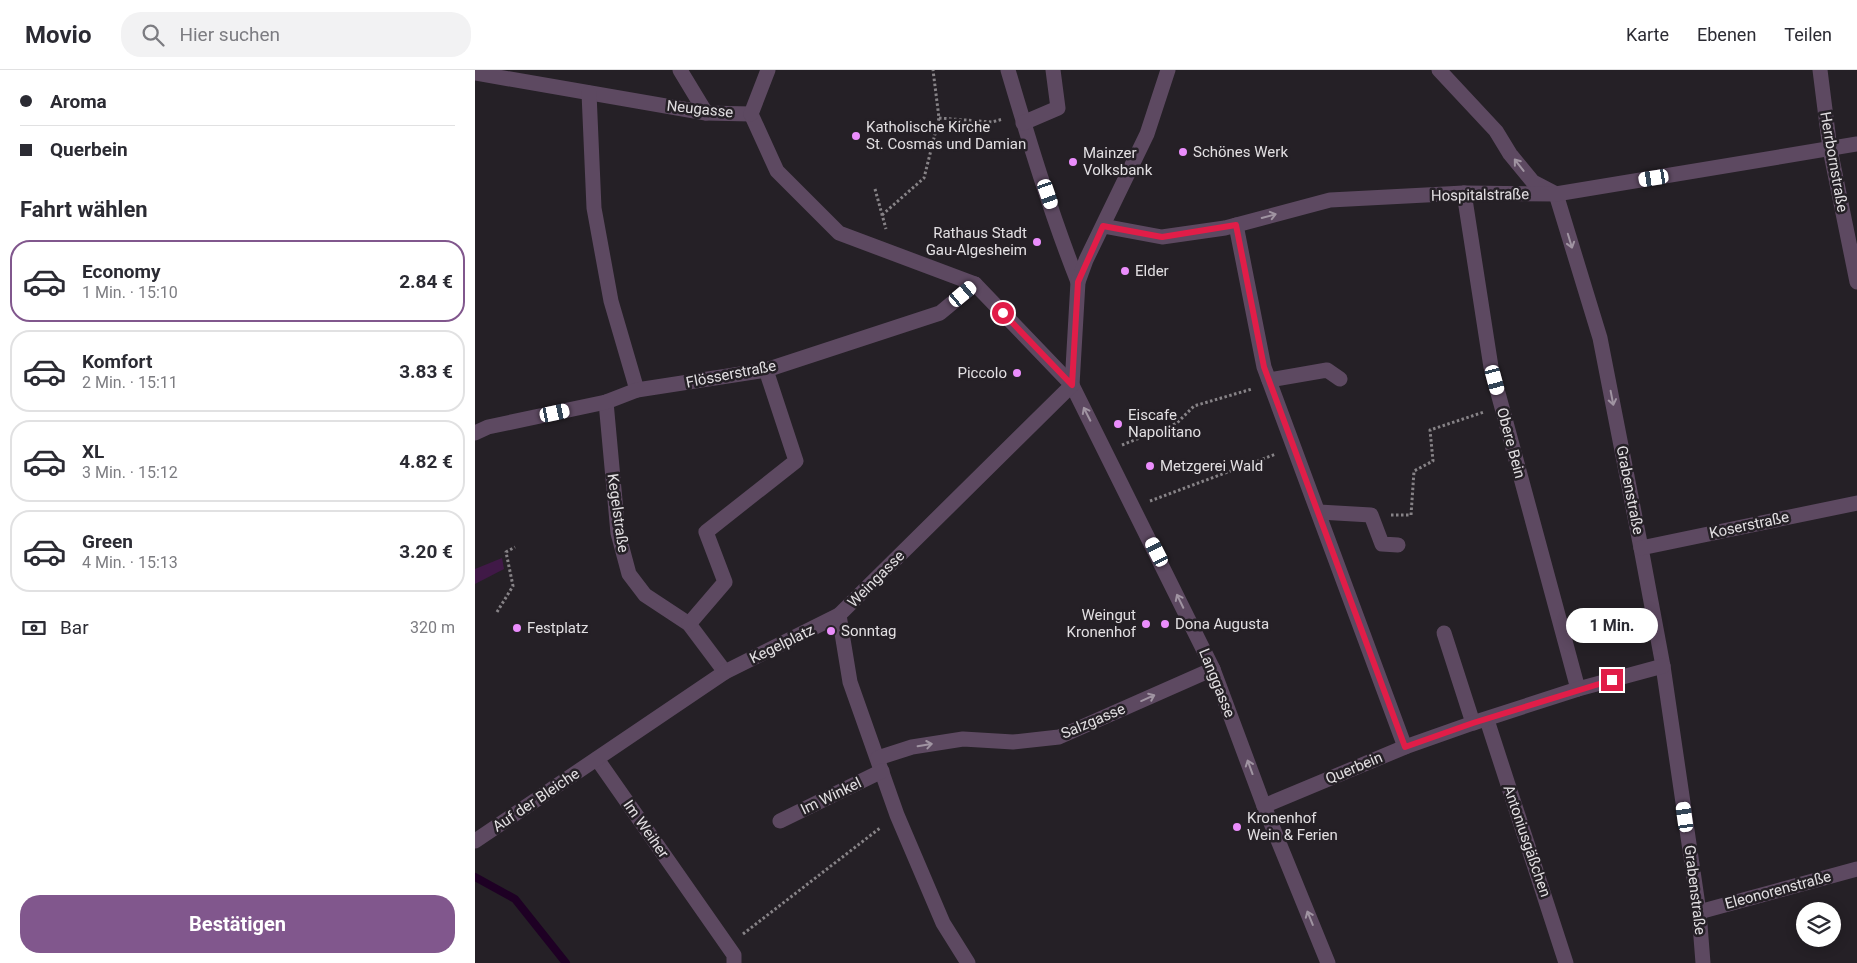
<!DOCTYPE html>
<html lang="de">
<meta charset="utf-8">
<style>
body{margin:0;font-family:Roboto,sans-serif;background:#f2f2f3;color:#2b2b33;height:100vh;display:flex;flex-direction:column;font-size:19px;white-space:nowrap}
*{box-sizing:border-box;margin:0}
p{font-size:16px;color:#7c7c81}
.icon{flex:none;width:28px;height:28px;fill:none;stroke:currentColor;stroke-width:2;stroke-linecap:round;stroke-linejoin:round}
.map{position:relative;flex:1;overflow:hidden}
.drawer{display:flex;flex-direction:column;background:#fff;width:475px}
.drawer>*{flex:none}
.guide{display:grid;align-content:center;height:110px;padding:0 20px;background:#fff}
.controls{position:absolute;left:1321px;top:832px;display:grid;gap:10px}
.controls a{display:grid;place-items:center;width:45px;height:45px;border-radius:50%;background:#fff;box-shadow:0 2px 12px #0003;font-size:25px}
.end{position:absolute;width:22px;height:22px;margin:-11px;border:6px solid #e11d48;background:#fff;box-shadow:0 0 0 2px #fff}
.from{border-radius:50%}
.bubble{position:absolute;height:35px;border-radius:18px;background:#fff;box-shadow:0 2px 12px #0003;font-size:16px;font-weight:700;line-height:35px;text-align:center}
.car{position:absolute;width:15px;height:30px;margin:-15px -8px;border-radius:6px;box-shadow:0 0 4px 1px #0007;background:linear-gradient(#fff 24%,#345 0 40%,#fff 0 76%,#345 0 86%,#fff 0)}
.guide b{display:flex;align-items:center;gap:18px;height:48px;font-size:19px}
.guide b+b{border-top:1px solid #e1e1e2}
.guide i{width:12px;height:12px;background:#2b2b33}
ul{padding:0;list-style:none}
li{display:flex;align-items:center;gap:15px;height:82px;margin:0 10px 8px;padding:0 10px;border:2px solid #e1e1e2;border-radius:20px}
li div{flex:1}
li b{display:block;font-size:19px}
li em{font-style:normal;font-weight:700}
li.selected{border-color:#81578d}
li>.icon{width:45px;height:45px;stroke-width:1.5}
h2{padding:0 20px;font-size:22px;line-height:60px}
.pay{display:flex;align-items:center;gap:12px;height:55px;padding:0 20px;font-size:19px}
.pay p{margin-inline-start:auto}
.button{display:flex;gap:10px;margin-top:auto;padding:10px 20px}
.button a{flex:1;height:58px;border-radius:20px;background:#81578d;color:#fff;font-size:20px;font-weight:700;line-height:58px;text-align:center}
header{display:flex;align-items:center;gap:30px;box-sizing:border-box;height:70px;padding:0 25px;background:#fff;border-bottom:1px solid #e1e1e2}
header strong{font-size:24px}
nav{display:flex;gap:28px;margin-inline-start:auto;font-size:18px}
.search{width:350px;height:45px;background:#f2f2f3;display:flex;align-items:center;gap:12px;box-sizing:border-box;padding:0 18px;border-radius:20px;color:#7c7c81;font-size:19px}
main{display:flex;flex:1;min-height:0}
.map>svg:first-child{display:block}
.green{fill:#401947}
.lines{fill:none;stroke-linecap:round;stroke-linejoin:round}
.stream{stroke:#1e0024;stroke-width:8}
.path{stroke:#878387;stroke-width:3;stroke-dasharray:2.5 2.5;stroke-linecap:butt}
.minor{stroke:#5d4961;stroke-width:15}
.oneway{stroke:#a094a2}
.route{stroke:#e11d48;stroke-width:6}
.poi-dot{fill:#eb8dfc;stroke:#252026;stroke-width:2}
.labels{text-anchor:middle;stroke-width:5;stroke-linejoin:round;paint-order:stroke}
.street-label{font-size:15px;fill:#e2dfe2;stroke:#252026}
.poi-label{font-size:15px;fill:#e2dfe2;stroke:#252026;text-anchor:start}
</style>
<header>
<strong>Movio</strong>
<div class="search"><svg class="icon" aria-label="search" viewBox="0 0 24 24"><circle cx="10" cy="10" r="6"/><path d="M15 15l6 6"/></svg>Hier suchen</div>
<nav><a>Karte</a><a>Ebenen</a><a>Teilen</a></nav>
</header>
<main>
<section class="drawer">
<div class="guide">
<b><i class="from"></i>Aroma</b>
<b><i></i>Querbein</b>
</div>
<h2>Fahrt wählen</h2>
<ul>
<li class="selected"><svg class="icon" aria-label="car" viewBox="0 0 24 24"><path d="M5 17H2v-5l4-1 3-4h7l3 4 3 1v5h-3M9 17h6M6 11h13"/><circle cx="7" cy="17" r="2"/><circle cx="17" cy="17" r="2"/></svg><div><b>Economy</b><p>1 Min. · 15:10</p></div><em>2.84 €</em></li>
<li><svg class="icon" aria-label="car" viewBox="0 0 24 24"><path d="M5 17H2v-5l4-1 3-4h7l3 4 3 1v5h-3M9 17h6M6 11h13"/><circle cx="7" cy="17" r="2"/><circle cx="17" cy="17" r="2"/></svg><div><b>Komfort</b><p>2 Min. · 15:11</p></div><em>3.83 €</em></li>
<li><svg class="icon" aria-label="car" viewBox="0 0 24 24"><path d="M5 17H2v-5l4-1 3-4h7l3 4 3 1v5h-3M9 17h6M6 11h13"/><circle cx="7" cy="17" r="2"/><circle cx="17" cy="17" r="2"/></svg><div><b>XL</b><p>3 Min. · 15:12</p></div><em>4.82 €</em></li>
<li><svg class="icon" aria-label="car" viewBox="0 0 24 24"><path d="M5 17H2v-5l4-1 3-4h7l3 4 3 1v5h-3M9 17h6M6 11h13"/><circle cx="7" cy="17" r="2"/><circle cx="17" cy="17" r="2"/></svg><div><b>Green</b><p>4 Min. · 15:13</p></div><em>3.20 €</em></li>
</ul>
<div class="pay"><svg class="icon" aria-label="cash" viewBox="0 0 24 24"><path d="M3 7h18v10H3z"/><circle cx="12" cy="12" r="2"/></svg>Bar<p>320 m</p></div>
<div class="button"><a>Bestätigen</a></div>
</section>
<div class="map">
<svg width="1382" height="893" viewBox="0 0 1382 893">
<rect width="100%" height="100%" fill="#252026"/>
<path class="green" d="M27,488L29,499L0,514V499Z"/>
<g class="lines">
<path class="stream" d="M0,807L40,829L91,893"/>
<g class="path">
<path d="M464,48L517,52L528,49"/>
<path d="M400,119L411,159"/>
<path d="M407,145L449,108L464,48L458,0"/>
<path d="M647,375L702,353L719,336L777,319"/>
<path d="M675,431L801,384"/>
<path d="M916,445H936L939,401L958,391L955,360L1009,342"/>
<path d="M22,542L38,516L31,482L40,477"/>
<path d="M268,864L405,758"/>
</g>
<g class="minor">
<path d="M205,0L231,43"/>
<path d="M533,0C554,71 576,144 603,212"/>
<path d="M964,0L1021,61L1035,84L1058,112L1081,124L1125,268L1166,478L1188,596L1224,842L1228,893"/>
<path d="M1345,0L1355,79L1382,212"/>
<path d="M0,3L231,43L276,44"/>
<path d="M114,23L119,138L136,231L162,320"/>
<path d="M276,44L302,101L364,163L500,214L597,315L738,599L789,736L853,893"/>
<path d="M276,44L293,0"/>
<path d="M548,53L583,38L578,0"/>
<path d="M989,123L1016,297L1103,619"/>
<path d="M761,155L789,297L930,677"/>
<path d="M628,156L687,167L750,158L855,130L989,123L1081,124L1382,74"/>
<path d="M794,310L852,300L865,309"/>
<path d="M597,315L603,212L611,190L672,64L693,0"/>
<path d="M131,332L143,463L154,504L170,525L214,554L250,602"/>
<path d="M0,363L13,357L131,332L162,320L291,300L465,243L500,214"/>
<path d="M844,442L896,445L907,474L923,475"/>
<path d="M1166,478L1382,433"/>
<path d="M364,545L375,612L422,745L468,853L493,893"/>
<path d="M214,554L250,512L231,462L321,391L291,300"/>
<path d="M969,563L998,653"/>
<path d="M1012,650L1091,893"/>
<path d="M403,688L437,677L488,669L538,672L584,667L738,599"/>
<path d="M122,689L259,885V893"/>
<path d="M789,736L930,677L998,653L1103,619L1188,596"/>
<path d="M305,751L407,701"/>
<path d="M0,771L250,602L364,545L597,315"/>
<path d="M1224,842L1382,799"/>
</g>
</g>
<defs><path id="oneway-shaft" d="M-6 0H5M1.5-3L5.5 0L1.5 3" fill="none" stroke-width="1.6" stroke-linecap="round" stroke-linejoin="round" transform="scale(1.25)"/></defs>
<g class="oneway">
<use href="#oneway-shaft" transform="translate(1044 95) rotate(-128)"/>
<use href="#oneway-shaft" transform="translate(794 146) rotate(-15)"/>
<use href="#oneway-shaft" transform="translate(1095 171) rotate(73)"/>
<use href="#oneway-shaft" transform="translate(1137 328) rotate(79)"/>
<use href="#oneway-shaft" transform="translate(612 344) rotate(-117)"/>
<use href="#oneway-shaft" transform="translate(705 531) rotate(-116)"/>
<use href="#oneway-shaft" transform="translate(673 628) rotate(-24)"/>
<use href="#oneway-shaft" transform="translate(450 675) rotate(-9)"/>
<use href="#oneway-shaft" transform="translate(775 697) rotate(-110)"/>
<use href="#oneway-shaft" transform="translate(835 848) rotate(-112)"/>
</g>
<g class="lines">
<path class="route" d="M528,243L597,315L603,212L628,156L687,167L761,155L789,297L930,677L998,653L1137,610"/>
</g>
<g class="poi-dot">
<circle cx="381" cy="66" r="5"/>
<circle cx="708" cy="82" r="5"/>
<circle cx="598" cy="92" r="5"/>
<circle cx="562" cy="172" r="5"/>
<circle cx="650" cy="201" r="5"/>
<circle cx="542" cy="303" r="5"/>
<circle cx="643" cy="354" r="5"/>
<circle cx="675" cy="396" r="5"/>
<circle cx="671" cy="554" r="5"/>
<circle cx="690" cy="554" r="5"/>
<circle cx="42" cy="558" r="5"/>
<circle cx="356" cy="561" r="5"/>
<circle cx="762" cy="757" r="5"/>
</g>
<g class="labels">
<g class="street-label">
<text transform="translate(225 39) rotate(6)" y="5">Neugasse</text>
<text transform="translate(1359 92) rotate(80)" y="5">Herrbornstraße</text>
<text transform="translate(1005 125) rotate(-1)" y="5">Hospitalstraße</text>
<text transform="translate(256 304) rotate(-11)" y="5">Flösserstraße</text>
<text transform="translate(1036 373) rotate(75)" y="5">Obere Bein</text>
<text transform="translate(1155 420) rotate(79)" y="5">Grabenstraße</text>
<text transform="translate(143 443) rotate(82)" y="5">Kegelstraße</text>
<text transform="translate(1274 455) rotate(-12)" y="5">Koserstraße</text>
<text transform="translate(401 509) rotate(-45)" y="5">Weingasse</text>
<text transform="translate(307 574) rotate(-26)" y="5">Kegelplatz</text>
<text transform="translate(742 613) rotate(68)" y="5">Langgasse</text>
<text transform="translate(618 651) rotate(-23)" y="5">Salzgasse</text>
<text transform="translate(879 698) rotate(-23)" y="5">Querbein</text>
<text transform="translate(356 726) rotate(-26)" y="5">Im Winkel</text>
<text transform="translate(61 730) rotate(-34)" y="5">Auf der Bleiche</text>
<text transform="translate(171 759) rotate(55)" y="5">Im Weiher</text>
<text transform="translate(1052 771) rotate(71)" y="5">Antoniusgäßchen</text>
<text transform="translate(1220 820) rotate(83)" y="5">Grabenstraße</text>
<text transform="translate(1303 820) rotate(-15)" y="5">Eleonorenstraße</text>
</g>
<g class="poi-label">
<text x="391" y="62">Katholische Kirche<tspan x="391" dy="17">St. Cosmas und Damian</tspan></text>
<text x="718" y="87">Schönes Werk</text>
<text x="608" y="88">Mainzer<tspan x="608" dy="17">Volksbank</tspan></text>
<text x="552" y="168" text-anchor="end">Rathaus Stadt<tspan x="552" dy="17">Gau-Algesheim</tspan></text>
<text x="660" y="206">Elder</text>
<text x="532" y="308" text-anchor="end">Piccolo</text>
<text x="653" y="350">Eiscafe<tspan x="653" dy="17">Napolitano</tspan></text>
<text x="685" y="401">Metzgerei Wald</text>
<text x="661" y="550" text-anchor="end">Weingut<tspan x="661" dy="17">Kronenhof</tspan></text>
<text x="700" y="559">Dona Augusta</text>
<text x="52" y="563">Festplatz</text>
<text x="366" y="566">Sonntag</text>
<text x="772" y="753">Kronenhof<tspan x="772" dy="17">Wein &amp; Ferien</tspan></text>
</g>
</g>
</svg>
<div class="controls">
<a><svg class="icon" aria-label="layers" viewBox="0 0 24 24"><path d="M12 4l9 5-9 5-9-5zM3 14l9 5 9-5"/></svg></a>
</div>
<i class="end from" style="left:528px;top:243px"></i>
<i class="end" style="left:1137px;top:610px"></i>
<div class="bubble" style="left:1091px;top:538px;width:92px">1 Min.</div>
<i class="car" style="left:1179px;top:108px;rotate:261deg"></i>
<i class="car" style="left:573px;top:124px;rotate:161deg"></i>
<i class="car" style="left:488px;top:224px;rotate:50deg"></i>
<i class="car" style="left:1020px;top:310px;rotate:165deg"></i>
<i class="car" style="left:80px;top:343px;rotate:78deg"></i>
<i class="car" style="left:682px;top:482px;rotate:333deg"></i>
<i class="car" style="left:1210px;top:747px;rotate:352deg"></i>
</div>
</main>
